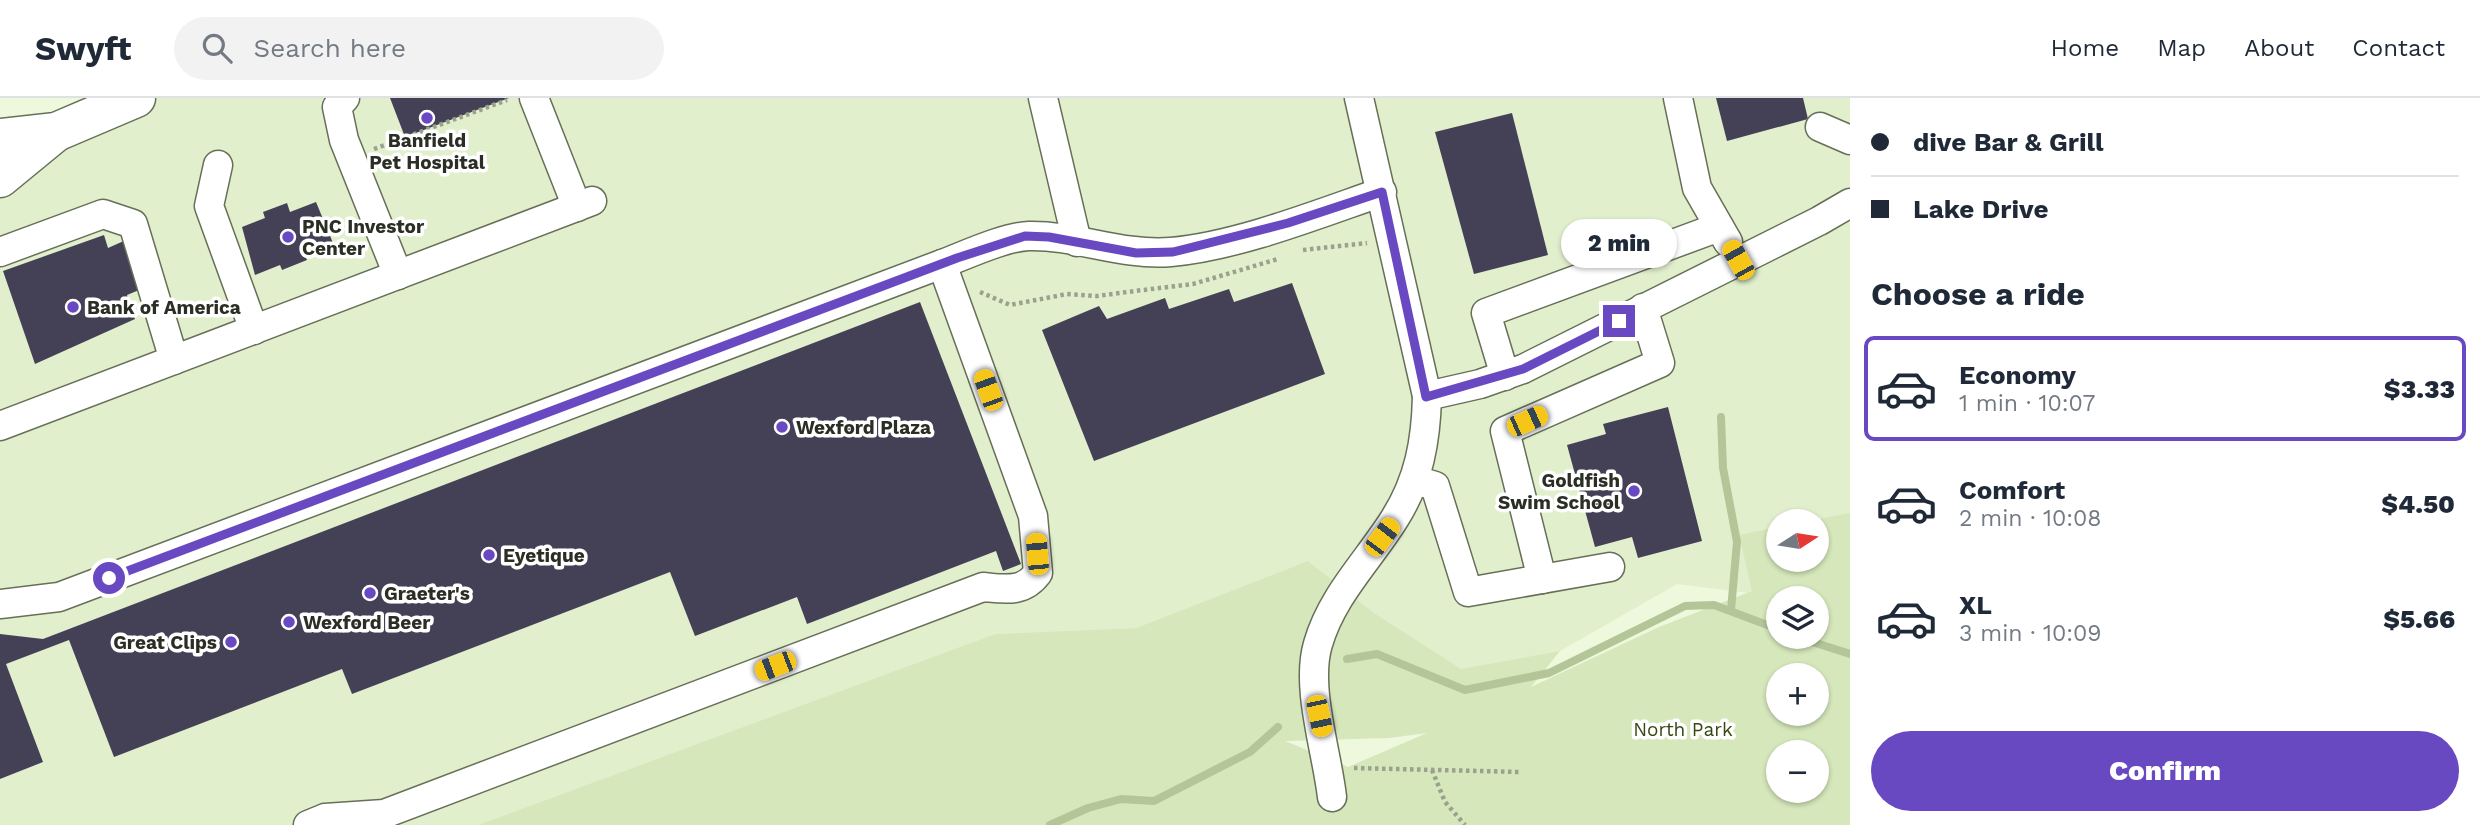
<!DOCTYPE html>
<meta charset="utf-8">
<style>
body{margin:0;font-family:"Work Sans",sans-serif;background:#f2f2f3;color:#1f2937;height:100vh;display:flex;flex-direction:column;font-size:26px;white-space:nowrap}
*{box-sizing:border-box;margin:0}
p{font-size:23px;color:#747a83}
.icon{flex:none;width:38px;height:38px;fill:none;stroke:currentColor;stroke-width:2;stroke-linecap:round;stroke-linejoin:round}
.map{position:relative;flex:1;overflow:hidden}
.drawer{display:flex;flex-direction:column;background:#fff;width:630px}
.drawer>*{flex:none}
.guide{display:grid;align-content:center;height:154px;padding:0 21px;background:#fff}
.needle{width:46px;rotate:78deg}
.tools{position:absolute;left:1766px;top:411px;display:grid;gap:14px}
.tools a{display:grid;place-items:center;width:63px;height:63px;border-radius:50%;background:#fff;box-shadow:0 2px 5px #0004;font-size:35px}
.end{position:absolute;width:32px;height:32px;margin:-16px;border:9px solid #6949c1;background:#fff;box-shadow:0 0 0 4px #fff}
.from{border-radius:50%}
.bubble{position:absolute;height:49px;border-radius:24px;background:#fff;box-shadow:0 2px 5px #0004;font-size:23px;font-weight:800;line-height:49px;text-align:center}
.car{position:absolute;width:21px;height:42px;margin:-21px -10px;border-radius:9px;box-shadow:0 0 5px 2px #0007;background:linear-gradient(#f5c518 24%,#345 0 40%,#f5c518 0 76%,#345 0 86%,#f5c518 0)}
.guide b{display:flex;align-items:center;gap:24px;height:66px;font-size:26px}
.guide b+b{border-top:2px solid #e0e1e3}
.guide i{width:18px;height:18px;background:#1f2937}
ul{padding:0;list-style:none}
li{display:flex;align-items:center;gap:21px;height:105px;margin:0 14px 10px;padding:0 7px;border:4px solid transparent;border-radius:10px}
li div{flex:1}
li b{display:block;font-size:26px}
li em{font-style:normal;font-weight:800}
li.on{border-color:#6949c1}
li>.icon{width:63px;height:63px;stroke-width:1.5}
h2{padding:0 21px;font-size:32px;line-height:84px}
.cta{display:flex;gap:14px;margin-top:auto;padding:14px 21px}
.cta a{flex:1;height:80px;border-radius:42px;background:#6949c1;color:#fff;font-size:28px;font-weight:800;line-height:80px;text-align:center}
header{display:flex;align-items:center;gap:42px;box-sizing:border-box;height:98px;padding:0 35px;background:#fff;border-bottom:2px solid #e0e1e3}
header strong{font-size:33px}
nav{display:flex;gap:38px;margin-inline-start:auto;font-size:24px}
.search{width:490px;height:63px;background:#f2f2f3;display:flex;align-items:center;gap:18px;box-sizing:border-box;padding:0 24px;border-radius:38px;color:#747a83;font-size:26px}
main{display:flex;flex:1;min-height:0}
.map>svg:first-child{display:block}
.built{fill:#e1efcd;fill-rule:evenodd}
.green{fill:#d6e7bb;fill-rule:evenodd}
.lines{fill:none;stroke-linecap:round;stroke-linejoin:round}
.stream{stroke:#b4c698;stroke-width:8}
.building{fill:#444157}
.minor-casing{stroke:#666f57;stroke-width:31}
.highway-casing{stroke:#666f57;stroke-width:41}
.path{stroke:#9aa28e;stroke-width:4.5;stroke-dasharray:3.5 3.5;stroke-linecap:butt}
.minor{stroke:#fff;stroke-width:28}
.highway{stroke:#fff;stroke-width:38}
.route{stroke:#6949c1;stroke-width:9}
.poi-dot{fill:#6949c1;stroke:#fff;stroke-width:2.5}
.labels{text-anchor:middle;stroke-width:7;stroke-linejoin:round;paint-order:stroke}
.poi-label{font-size:19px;font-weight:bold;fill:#2a2e24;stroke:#fff;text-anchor:start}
.park-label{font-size:19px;fill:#374714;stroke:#fff}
</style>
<header>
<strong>Swyft</strong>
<div class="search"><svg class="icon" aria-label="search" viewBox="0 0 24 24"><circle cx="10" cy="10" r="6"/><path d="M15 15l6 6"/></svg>Search here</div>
<nav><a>Home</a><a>Map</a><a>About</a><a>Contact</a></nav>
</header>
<main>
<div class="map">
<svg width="1850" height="727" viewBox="0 0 1850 727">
<rect width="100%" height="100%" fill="#edf8dd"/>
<path class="built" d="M136,0H1850V457L1749,495L1677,486L1560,553L1461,572L1374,515L1308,463L1136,530L995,536L478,727H0V40ZM1778,424H1816V462H1778Z"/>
<path class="green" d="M1850,415V727H478L995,536L1136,530L1308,463L1374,515L1461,571L1560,553L1531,589L1659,529L1752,493L1739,437L1778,429V462H1816V424L1808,423ZM1778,500H1816V539H1778ZM1778,578H1816V616H1778ZM1427,635L1348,669L1285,643L1389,640ZM1778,654H1816V693H1778Z"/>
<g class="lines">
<g class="stream">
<path d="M1721,319L1723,370L1737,444L1731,512"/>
<path d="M1797,539L1850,556"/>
<path d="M1347,561L1377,556L1465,592L1549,575L1685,508L1714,507L1778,531"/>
<path d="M1050,727L1088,710L1121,701L1154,703L1250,654L1278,629"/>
</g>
</g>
<g class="building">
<path d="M390,0H509L405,39Z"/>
<path d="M1716,0H1803L1808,21L1727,43Z"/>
<path d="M1512,15L1548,157L1474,176L1435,34Z"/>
<path d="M316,104L333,145L305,157L307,162L282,172L280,167L255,177L242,129L265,120L263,114L287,105L290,114Z"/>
<path d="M104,137L108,150L126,142L144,190L127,197L135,221L35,266L3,173Z"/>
<path d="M1292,185L1325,276L1094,363L1042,232L1099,208L1107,221L1165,200L1169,211L1229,191L1234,204Z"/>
<path d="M920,204L1021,466L1003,473L996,453L807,526L797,499L695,538L670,474L352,596L342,571L114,659L69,542L6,566L43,664L0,681V536L43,541Z"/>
<path d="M1668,309L1702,443L1638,460L1632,439L1595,449L1567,347L1606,336L1603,326Z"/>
</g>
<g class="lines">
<g class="minor-casing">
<g id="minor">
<path d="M345,0L337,9L344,42L398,177"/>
<path d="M534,0L577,109"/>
<path d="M1043,0L1077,144"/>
<path d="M1678,0L1697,90L1728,144"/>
<path d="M1820,29L1850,42"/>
<path d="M218,67L209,108L254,232"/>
<path d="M0,154L103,116L133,126L174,262"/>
<path d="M1505,278L1486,215L1719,129"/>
<path d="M1427,298L1480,286L1523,271L1819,123L1850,105"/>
<path d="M0,328L592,103"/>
<path d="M1415,382L1435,388L1468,494L1610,469"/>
<path d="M1542,481L1505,333L1660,265L1643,210"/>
<path d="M0,506L59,499L942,166C966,157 1004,139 1029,138C1077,137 1120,158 1171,154C1238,148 1318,116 1382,94"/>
<path d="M1332,699C1327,654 1305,589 1318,546C1332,497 1369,462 1395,420C1419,382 1426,343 1427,298L1359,0"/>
<path d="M308,727L325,720L384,716L983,489C1006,491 1023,495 1038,475L1033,418L942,166"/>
</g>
</g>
<g class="highway-casing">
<g id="highway">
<path d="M0,40L56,34L136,0"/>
<path d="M0,80L56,34"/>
</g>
</g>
<g class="path">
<path d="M374,51L507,2"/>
<path d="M1303,152L1367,145"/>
<path d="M980,194L1010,207L1067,196L1097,198L1135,193L1193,186L1278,161"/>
<path d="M1354,670L1520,674"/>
<path d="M1432,672L1445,704L1465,727"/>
</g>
<use href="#minor" class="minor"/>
<use href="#highway" class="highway"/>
</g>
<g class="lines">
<path class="route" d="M109,480L957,160L1025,138L1049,139L1136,155L1173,154L1288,125L1382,94L1426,299L1523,271L1619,223"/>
</g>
<g class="poi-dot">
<circle cx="427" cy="20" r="7"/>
<circle cx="288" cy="139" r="7"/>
<circle cx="73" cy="209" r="7"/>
<circle cx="782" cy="329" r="7"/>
<circle cx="1634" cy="393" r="7"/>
<circle cx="489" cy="457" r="7"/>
<circle cx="370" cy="495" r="7"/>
<circle cx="289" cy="524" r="7"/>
<circle cx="231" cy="544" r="7"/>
</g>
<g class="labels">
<g class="poi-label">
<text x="427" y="49" text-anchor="middle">Banfield<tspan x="427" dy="22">Pet Hospital</tspan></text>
<text x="302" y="135">PNC Investor<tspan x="302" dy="22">Center</tspan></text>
<text x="87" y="216">Bank of America</text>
<text x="796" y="336">Wexford Plaza</text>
<text x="1620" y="389" text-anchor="end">Goldfish<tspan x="1620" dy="22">Swim School</tspan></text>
<text x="503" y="464">Eyetique</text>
<text x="384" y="502">Graeter's</text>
<text x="303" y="531">Wexford Beer</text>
<text x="217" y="551" text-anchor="end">Great Clips</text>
</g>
<g class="park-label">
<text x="1683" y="638">North Park</text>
</g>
</g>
</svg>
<div class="tools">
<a><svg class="needle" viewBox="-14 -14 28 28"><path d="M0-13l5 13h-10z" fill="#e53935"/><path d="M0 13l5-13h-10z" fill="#747a83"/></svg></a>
<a><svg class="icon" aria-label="layers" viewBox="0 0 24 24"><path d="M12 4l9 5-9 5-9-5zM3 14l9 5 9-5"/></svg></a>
<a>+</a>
<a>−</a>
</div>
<i class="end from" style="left:109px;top:480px"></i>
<i class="end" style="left:1619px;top:223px"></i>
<div class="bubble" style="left:1561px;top:121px;width:116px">2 min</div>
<i class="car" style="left:1738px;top:162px;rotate:331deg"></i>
<i class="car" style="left:988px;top:292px;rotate:340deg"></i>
<i class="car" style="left:1527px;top:323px;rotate:66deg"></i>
<i class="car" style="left:1382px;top:439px;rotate:37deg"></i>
<i class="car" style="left:1037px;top:456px;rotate:355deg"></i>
<i class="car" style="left:775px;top:568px;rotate:249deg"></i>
<i class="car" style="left:1319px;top:618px;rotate:168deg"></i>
</div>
<section class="drawer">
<div class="guide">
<b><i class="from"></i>dive Bar &amp; Grill</b>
<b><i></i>Lake Drive</b>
</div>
<h2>Choose a ride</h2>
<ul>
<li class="on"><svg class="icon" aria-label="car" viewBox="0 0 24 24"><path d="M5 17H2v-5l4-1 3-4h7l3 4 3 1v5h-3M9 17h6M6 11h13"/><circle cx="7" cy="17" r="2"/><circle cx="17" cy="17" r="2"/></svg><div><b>Economy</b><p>1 min · 10:07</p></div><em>$3.33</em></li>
<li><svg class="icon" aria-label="car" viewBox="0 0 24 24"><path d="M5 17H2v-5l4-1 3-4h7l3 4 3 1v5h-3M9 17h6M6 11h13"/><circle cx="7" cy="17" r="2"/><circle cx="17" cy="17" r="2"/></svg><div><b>Comfort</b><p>2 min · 10:08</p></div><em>$4.50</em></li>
<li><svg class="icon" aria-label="car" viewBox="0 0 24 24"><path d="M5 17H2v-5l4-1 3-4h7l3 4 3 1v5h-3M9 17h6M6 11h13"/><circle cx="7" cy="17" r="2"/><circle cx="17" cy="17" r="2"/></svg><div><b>XL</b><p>3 min · 10:09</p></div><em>$5.66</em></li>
</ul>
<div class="cta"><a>Confirm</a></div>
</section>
</main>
